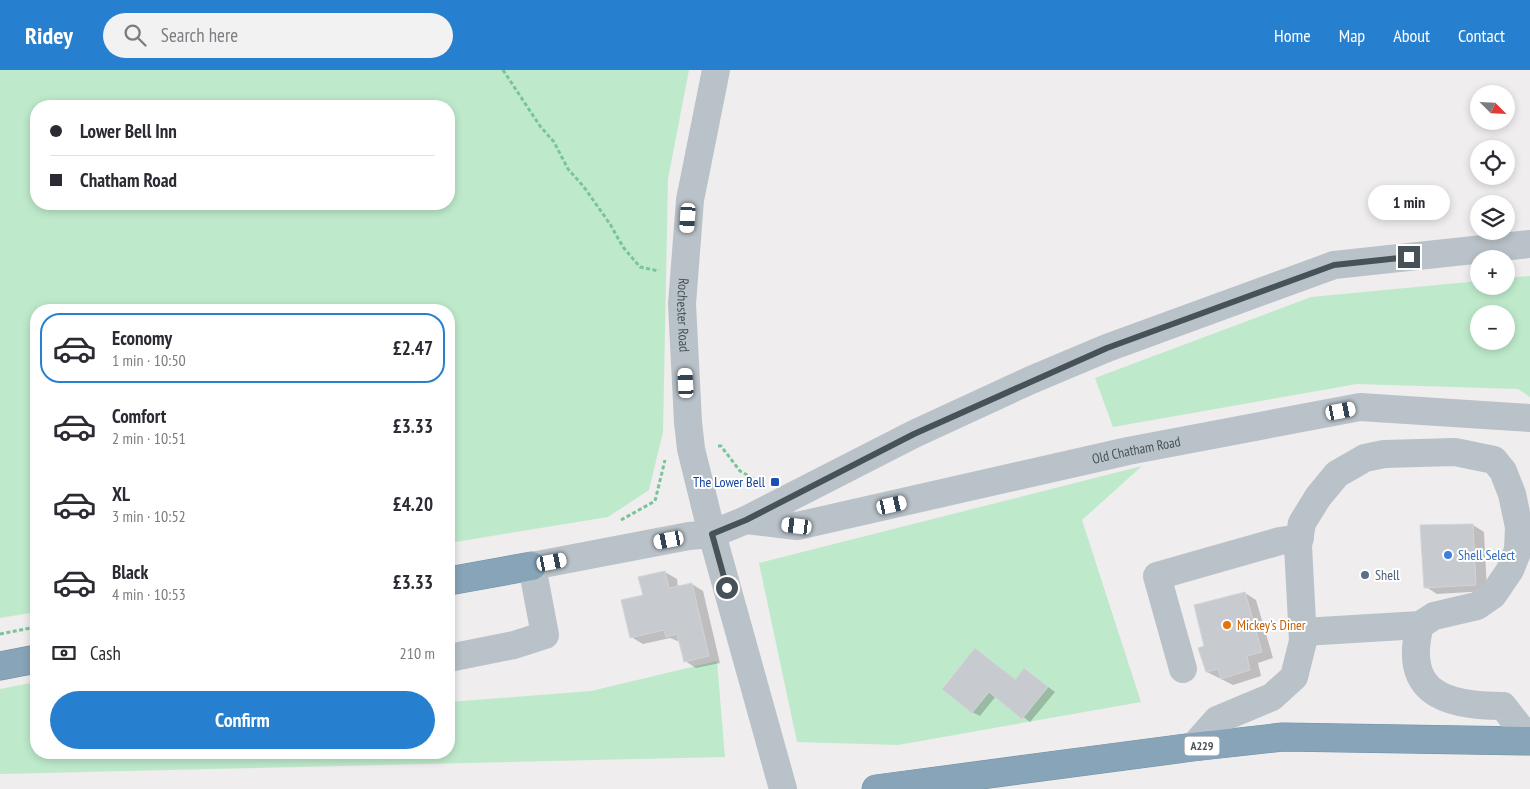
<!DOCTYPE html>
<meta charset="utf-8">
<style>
body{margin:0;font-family:"PT Sans Narrow",sans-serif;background:#f2f2f3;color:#2b2b33;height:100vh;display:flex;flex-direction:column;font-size:19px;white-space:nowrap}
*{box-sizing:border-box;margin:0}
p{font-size:16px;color:#7c7c81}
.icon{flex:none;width:28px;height:28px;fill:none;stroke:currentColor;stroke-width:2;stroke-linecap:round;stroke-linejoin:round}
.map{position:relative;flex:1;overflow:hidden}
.details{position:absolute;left:30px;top:234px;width:425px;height:455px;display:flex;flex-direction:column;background:#fff;border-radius:20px;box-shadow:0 2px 8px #0003}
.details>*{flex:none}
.banner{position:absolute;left:30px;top:30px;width:425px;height:110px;border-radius:20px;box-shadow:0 2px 8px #0003;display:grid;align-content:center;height:110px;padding:0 20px;background:#fff}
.needle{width:32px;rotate:114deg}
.tools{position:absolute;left:1470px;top:15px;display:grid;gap:10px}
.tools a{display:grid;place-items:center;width:45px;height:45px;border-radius:50%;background:#fff;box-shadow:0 2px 8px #0003;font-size:25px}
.end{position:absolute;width:22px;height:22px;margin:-11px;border:6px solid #475258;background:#fff;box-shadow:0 0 0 2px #fff}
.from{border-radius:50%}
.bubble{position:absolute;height:35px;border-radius:18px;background:#fff;box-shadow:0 2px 8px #0003;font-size:16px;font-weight:700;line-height:35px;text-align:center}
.car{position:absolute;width:15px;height:30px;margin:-15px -8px;border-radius:6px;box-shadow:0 0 4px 1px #0007;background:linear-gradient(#fff 24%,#345 0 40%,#fff 0 76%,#345 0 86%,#fff 0)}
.banner b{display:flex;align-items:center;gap:18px;height:48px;font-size:19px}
.banner b+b{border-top:1px solid #e1e1e2}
.banner i{width:12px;height:12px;background:#2b2b33}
ul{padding:9px 0 0;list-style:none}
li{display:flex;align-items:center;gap:15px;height:70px;margin:0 10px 8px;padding:0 10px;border:2px solid transparent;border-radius:20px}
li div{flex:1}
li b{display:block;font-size:19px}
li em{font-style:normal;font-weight:700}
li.active{border-color:#2780cf}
li>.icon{width:45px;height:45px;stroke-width:1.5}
.pay{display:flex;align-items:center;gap:12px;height:55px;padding:0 20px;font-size:19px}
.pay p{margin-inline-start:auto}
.primary-button{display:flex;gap:10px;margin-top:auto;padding:10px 20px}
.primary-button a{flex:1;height:58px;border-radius:30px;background:#2780cf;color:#fff;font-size:20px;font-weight:700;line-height:58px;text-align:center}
header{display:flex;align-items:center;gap:30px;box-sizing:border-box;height:70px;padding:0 25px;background:#2780cf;color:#fff}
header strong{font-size:24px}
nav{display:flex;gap:28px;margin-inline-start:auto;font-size:18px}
.search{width:350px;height:45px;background:#f2f2f3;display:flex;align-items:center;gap:12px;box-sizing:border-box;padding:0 18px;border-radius:28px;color:#7c7c81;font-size:19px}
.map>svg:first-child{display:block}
.green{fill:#beeacb;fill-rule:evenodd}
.shadow{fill:#0003}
.building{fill:#c7cacf;stroke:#d1d4d8}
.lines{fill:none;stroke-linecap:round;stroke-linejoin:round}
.highway-casing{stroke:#738fa4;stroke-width:29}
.path{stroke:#79c598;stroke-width:3;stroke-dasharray:4 2.5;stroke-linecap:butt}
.minor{stroke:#b9c2c8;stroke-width:28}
.highway{stroke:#88a4b8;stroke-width:28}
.route{stroke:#475258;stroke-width:6}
.transit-dot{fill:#1a4fb4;stroke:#fff;stroke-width:2}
.shop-dot{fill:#3f7fe0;stroke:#fff;stroke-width:2}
.service-dot{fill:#5c6f8a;stroke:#fff;stroke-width:2}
.food-dot{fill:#e8710a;stroke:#fff;stroke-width:2}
.labels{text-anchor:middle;stroke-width:4;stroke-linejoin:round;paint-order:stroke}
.shield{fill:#fff;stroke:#7e868a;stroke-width:1}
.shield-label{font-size:12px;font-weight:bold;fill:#475258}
.street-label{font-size:14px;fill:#475258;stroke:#fff}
.transit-label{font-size:14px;fill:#164399;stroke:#fff;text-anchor:end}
.shop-label{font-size:14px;fill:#366cbe;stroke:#fff;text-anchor:start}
.service-label{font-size:14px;fill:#4e5e75;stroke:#fff;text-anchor:start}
.food-label{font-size:14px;fill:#c56008;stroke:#fff;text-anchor:start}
</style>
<header>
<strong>Ridey</strong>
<div class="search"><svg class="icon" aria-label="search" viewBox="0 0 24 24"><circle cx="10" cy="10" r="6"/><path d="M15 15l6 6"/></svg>Search here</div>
<nav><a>Home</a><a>Map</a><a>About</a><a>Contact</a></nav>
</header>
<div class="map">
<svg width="1530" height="719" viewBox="0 0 1530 719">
<rect width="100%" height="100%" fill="#efeded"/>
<g class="green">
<path d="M0,0H689L668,109L663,362L649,420L608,447L449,473V240H36V542L0,548ZM36,36H449V134H36Z"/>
<path d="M1530,206V327L1518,319L1357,314L1113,357L1095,308L1311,227L1479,211V216H1506V208ZM1479,244H1506V271H1479Z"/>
<path d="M1142,396L1082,450L1141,632L898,675L797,672L759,493ZM975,578L1015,610L1025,598L1048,617L989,622L972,643L942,618Z"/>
<path d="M717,591L725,687L0,704V619L36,612V682H449V632L591,621Z"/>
</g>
<g class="shadow">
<path d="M1473,455L1484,462L1487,521L1437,524L1426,517Z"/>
<path d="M665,502L677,509L678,517L692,514L703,521L720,593L696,598L685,591L680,572L670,568L643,574L631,567L644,526Z"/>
<path d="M1245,523L1256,530L1273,588L1258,593L1261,606L1233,615L1207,602L1205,577Z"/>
<path d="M975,579L1016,610L1025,600L1055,622L1030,652L996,626L980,646L972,642Z"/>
</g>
<g class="building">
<path d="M1473,454L1476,515L1424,518L1420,455Z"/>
<path d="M665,501L669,518L692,513L709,586L684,592L677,564L666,567L664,560L630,568L621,530L643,525L638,507Z"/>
<path d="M1245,522L1262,582L1247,586L1250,600L1221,609L1218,599L1206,602L1198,578L1204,576L1194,535Z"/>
<path d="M975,578L1015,610L1024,598L1048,617L1022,649L989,622L972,643L942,619Z"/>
</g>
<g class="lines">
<g class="highway-casing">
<g id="highway">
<path d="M449,511L532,496"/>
<path d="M0,596L36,589"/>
<path d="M876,719L1193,677L1283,667L1530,671"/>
</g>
</g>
<g class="path">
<path d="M503,0L540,56L554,72L568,99L584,117L610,154L623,177L640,197L659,201"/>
<path d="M718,376H721L740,401L761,413"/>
<path d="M621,450L655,431L665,390"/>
<path d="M0,564L36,557"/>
</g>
<g class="minor">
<path id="s1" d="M716,0L690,130L682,234L688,352L691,379L712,464L783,719"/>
<path id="s2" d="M746,450L797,456L1128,381L1360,337L1530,348"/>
<path d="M1303,562L1420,555"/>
<path d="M449,588L514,575L545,565L532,496L689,466L712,464L746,450L914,364L1031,310L1107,278L1334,195L1530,174"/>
<path d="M1183,599L1157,506L1280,471L1300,468"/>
<path d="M1193,677L1217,650L1272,627L1294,607L1303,571L1298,476L1302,453L1318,427L1337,404L1365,388L1384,384L1455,382L1494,390L1503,401L1512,424L1519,457L1518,480L1510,500L1493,525L1477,536L1434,546L1420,555C1402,623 1445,636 1503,636L1530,671"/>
</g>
<use href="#highway" class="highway"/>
</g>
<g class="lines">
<path class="route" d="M727,518L712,464L746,450L914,364L1107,278L1334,195L1409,187"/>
</g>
<rect class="transit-dot" x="770" y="407" width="10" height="10" rx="2.5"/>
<circle class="shop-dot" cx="1448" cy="485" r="5"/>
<circle class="service-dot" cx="1365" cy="505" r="5"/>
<circle class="food-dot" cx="1227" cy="555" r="5"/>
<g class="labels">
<rect class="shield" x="1184.5" y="666.5" width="35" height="19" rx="4"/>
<g class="shield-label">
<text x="1202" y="680">A229</text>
</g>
<g class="street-label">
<text dy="5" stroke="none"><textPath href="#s1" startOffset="248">Rochester Road</textPath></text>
<text dy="5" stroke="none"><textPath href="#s2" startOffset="399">Old Chatham Road</textPath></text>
</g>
<g class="transit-label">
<text x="765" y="417">The Lower Bell</text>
</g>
<g class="shop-label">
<text x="1458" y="490">Shell Select</text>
</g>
<g class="service-label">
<text x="1375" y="510">Shell</text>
</g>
<g class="food-label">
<text x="1237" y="560">Mickey's Diner</text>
</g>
</g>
</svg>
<div class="tools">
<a><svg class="needle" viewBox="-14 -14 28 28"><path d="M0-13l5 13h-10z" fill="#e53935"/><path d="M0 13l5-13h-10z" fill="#7c7c81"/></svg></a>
<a><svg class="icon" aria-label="locate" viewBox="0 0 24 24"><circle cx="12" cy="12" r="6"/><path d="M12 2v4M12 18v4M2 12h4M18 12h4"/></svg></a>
<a><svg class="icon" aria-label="layers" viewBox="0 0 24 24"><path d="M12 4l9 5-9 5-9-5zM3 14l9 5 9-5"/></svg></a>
<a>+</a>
<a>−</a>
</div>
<i class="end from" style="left:727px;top:518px"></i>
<i class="end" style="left:1409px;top:187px"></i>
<div class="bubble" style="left:1368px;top:115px;width:82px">1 min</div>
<i class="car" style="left:688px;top:148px;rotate:184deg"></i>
<i class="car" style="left:686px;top:313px;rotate:357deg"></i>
<i class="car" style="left:1341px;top:341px;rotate:79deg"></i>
<i class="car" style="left:892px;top:435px;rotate:77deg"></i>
<i class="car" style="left:797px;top:456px;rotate:277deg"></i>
<i class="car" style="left:669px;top:470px;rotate:259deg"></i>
<i class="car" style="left:552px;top:492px;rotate:79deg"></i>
<div class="banner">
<b><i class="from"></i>Lower Bell Inn</b>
<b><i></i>Chatham Road</b>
</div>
<section class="details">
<ul>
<li class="active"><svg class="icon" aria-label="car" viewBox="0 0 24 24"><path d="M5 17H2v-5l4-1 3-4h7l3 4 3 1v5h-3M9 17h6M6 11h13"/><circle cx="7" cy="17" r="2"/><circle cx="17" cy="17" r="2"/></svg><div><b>Economy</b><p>1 min · 10:50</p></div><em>£2.47</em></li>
<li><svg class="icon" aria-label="car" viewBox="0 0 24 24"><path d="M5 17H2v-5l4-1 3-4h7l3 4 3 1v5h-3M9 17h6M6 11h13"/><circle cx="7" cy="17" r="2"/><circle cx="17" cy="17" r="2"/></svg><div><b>Comfort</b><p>2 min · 10:51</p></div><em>£3.33</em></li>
<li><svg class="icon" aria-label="car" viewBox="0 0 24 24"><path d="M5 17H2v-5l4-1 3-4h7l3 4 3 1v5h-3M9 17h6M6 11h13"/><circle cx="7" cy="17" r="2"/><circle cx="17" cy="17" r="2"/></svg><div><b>XL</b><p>3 min · 10:52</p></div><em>£4.20</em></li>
<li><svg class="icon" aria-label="car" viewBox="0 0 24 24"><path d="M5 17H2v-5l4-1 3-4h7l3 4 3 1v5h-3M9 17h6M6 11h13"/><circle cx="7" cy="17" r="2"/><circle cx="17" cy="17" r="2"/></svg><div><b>Black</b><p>4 min · 10:53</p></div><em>£3.33</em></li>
</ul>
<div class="pay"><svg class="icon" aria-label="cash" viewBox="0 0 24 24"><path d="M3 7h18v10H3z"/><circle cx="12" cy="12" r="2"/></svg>Cash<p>210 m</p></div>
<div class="primary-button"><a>Confirm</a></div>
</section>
</div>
